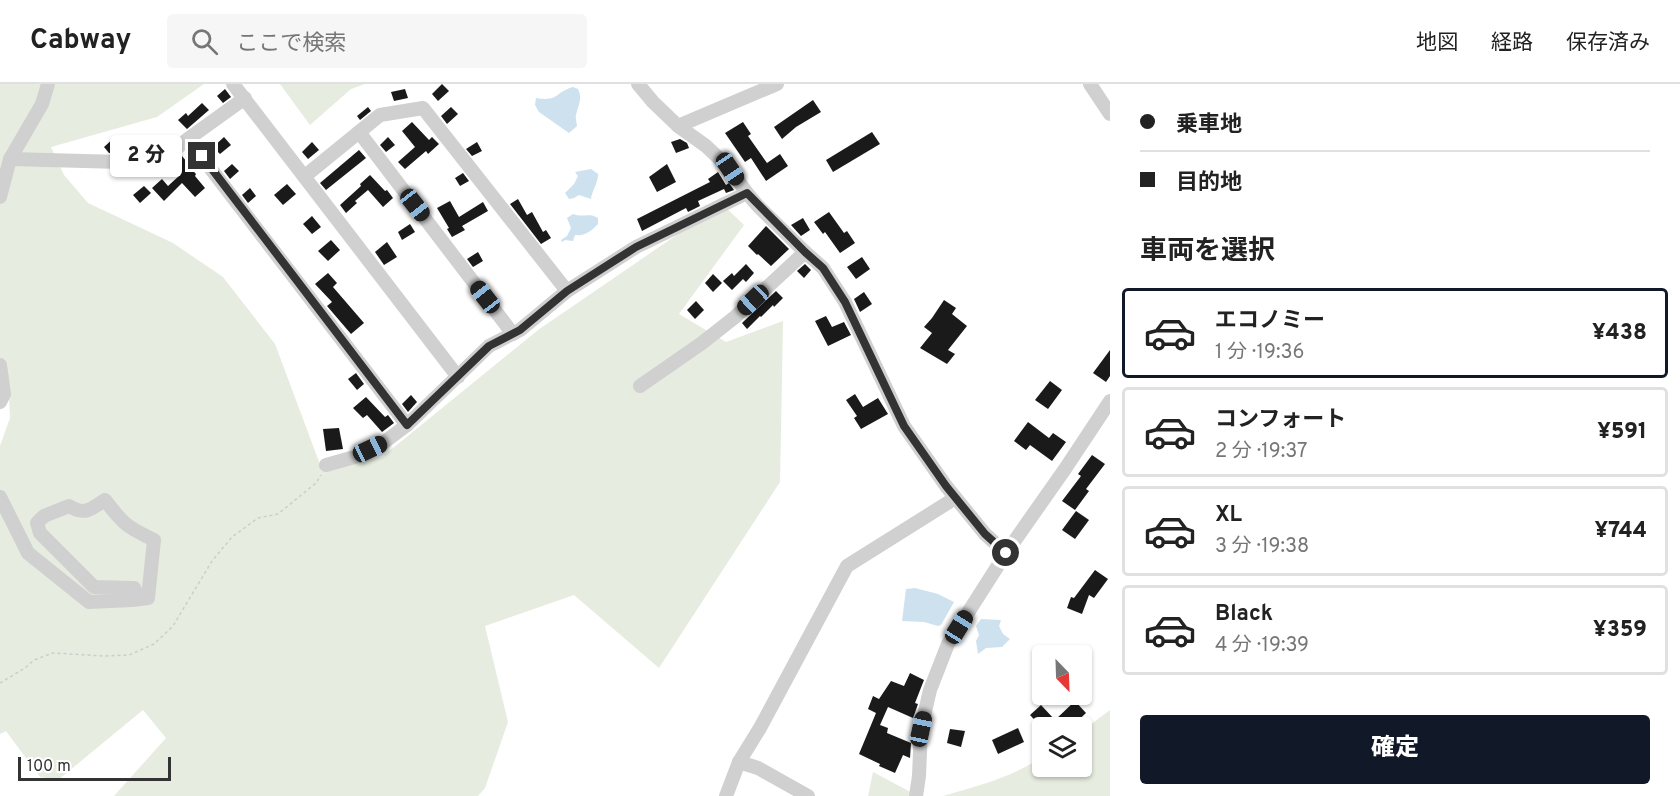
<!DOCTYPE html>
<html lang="ja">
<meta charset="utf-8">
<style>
body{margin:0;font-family:Overpass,"Noto Sans JP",sans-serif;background:#f6f6f6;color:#222;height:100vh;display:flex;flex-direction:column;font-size:22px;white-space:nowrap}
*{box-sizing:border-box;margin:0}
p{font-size:20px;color:#767676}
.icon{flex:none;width:33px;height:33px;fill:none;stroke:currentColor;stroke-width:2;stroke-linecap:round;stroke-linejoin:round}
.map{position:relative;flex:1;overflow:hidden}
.details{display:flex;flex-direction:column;background:#fff;width:570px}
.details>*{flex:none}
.guide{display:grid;align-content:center;height:132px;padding:0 30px;background:#fff}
.needle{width:39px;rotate:157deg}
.fabs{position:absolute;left:1032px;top:561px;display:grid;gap:12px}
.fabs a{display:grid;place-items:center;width:60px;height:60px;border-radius:6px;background:#fff;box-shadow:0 2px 4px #0004;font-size:30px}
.scale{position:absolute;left:18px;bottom:15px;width:153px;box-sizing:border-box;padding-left:6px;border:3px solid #333;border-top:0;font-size:16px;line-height:21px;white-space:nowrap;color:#333;-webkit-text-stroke:4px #fff;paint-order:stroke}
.end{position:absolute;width:27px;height:27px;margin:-14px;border:8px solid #333;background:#fff;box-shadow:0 0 0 3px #fff}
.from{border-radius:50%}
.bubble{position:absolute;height:42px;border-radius:6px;background:#fff;box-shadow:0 2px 4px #0004;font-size:20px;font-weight:800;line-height:42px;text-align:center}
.car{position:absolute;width:18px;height:36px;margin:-18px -9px;border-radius:8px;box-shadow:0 0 4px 2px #0007;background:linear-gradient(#222 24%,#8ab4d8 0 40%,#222 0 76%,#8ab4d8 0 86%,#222 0)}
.guide b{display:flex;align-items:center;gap:21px;height:57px;font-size:22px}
.guide b+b{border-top:2px solid #e0e0e0}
.guide i{width:15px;height:15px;background:#222}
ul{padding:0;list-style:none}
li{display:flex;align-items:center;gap:18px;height:90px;margin:0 12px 9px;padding:0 18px;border:3px solid #e0e0e0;border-radius:6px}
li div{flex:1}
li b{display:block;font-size:22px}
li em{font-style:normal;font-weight:800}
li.current{border-color:#111827}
li>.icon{width:54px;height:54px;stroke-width:1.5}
h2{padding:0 30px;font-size:27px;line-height:72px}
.button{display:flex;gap:12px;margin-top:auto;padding:12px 30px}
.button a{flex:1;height:69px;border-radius:6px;background:#111827;color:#fff;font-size:24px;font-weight:800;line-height:69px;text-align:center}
header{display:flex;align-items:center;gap:36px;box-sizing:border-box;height:84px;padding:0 30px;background:#fff;border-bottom:2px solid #e0e0e0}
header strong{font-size:28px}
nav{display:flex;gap:33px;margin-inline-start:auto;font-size:21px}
.search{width:420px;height:54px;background:#f6f6f6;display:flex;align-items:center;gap:15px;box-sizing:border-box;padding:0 21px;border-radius:6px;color:#767676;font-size:22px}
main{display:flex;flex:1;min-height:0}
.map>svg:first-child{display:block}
.green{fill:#e6ecdf}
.water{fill:#cee1ee}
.building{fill:#1a1a1a}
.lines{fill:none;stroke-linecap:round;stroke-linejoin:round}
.path{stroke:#cdcdcd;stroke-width:1.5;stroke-dasharray:3 3;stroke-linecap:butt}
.minor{stroke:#d0d0d0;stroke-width:14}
.route{stroke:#333;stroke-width:8}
</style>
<header>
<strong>Cabway</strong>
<div class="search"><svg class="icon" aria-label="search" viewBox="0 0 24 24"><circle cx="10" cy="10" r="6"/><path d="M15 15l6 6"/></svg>ここで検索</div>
<nav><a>地図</a><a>経路</a><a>保存済み</a></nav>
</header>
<main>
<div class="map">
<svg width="1110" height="712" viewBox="0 0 1110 712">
<rect width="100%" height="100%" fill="#fff"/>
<g class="green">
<path d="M0,0H204L157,33L51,63L64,91L88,119L173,159L223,193L275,260L321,383L382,373L538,246L722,120L744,141L679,230L726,258L783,237L780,398L659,584L574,511L485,542L508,638L485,704L478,712H114L166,654L143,626L58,696L40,693L6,647L0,650V362L10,334L8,292L0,301Z"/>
<path d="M280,0H365L351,5L310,41Z"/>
<path d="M1110,626V712H943C977,702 1013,693 1042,673V682H1082V647Z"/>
<path d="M873,688L918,712H868Z"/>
</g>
<g class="water">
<path d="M573,3L578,5C583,15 578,21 576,31C575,33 577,40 577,42L569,49L539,28L535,21L536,14C559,18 555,8 573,3Z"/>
<path d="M591,85L598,90C598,100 592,106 591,115L579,111L574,114L569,115L565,109L574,100L578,92L575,88Z"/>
<path d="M573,130C583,134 589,128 598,134V140C591,147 586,152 575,151L573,157L565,156L562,158L561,156L567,152L571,144L567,134Z"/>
<path d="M915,504L938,510L954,518L941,541L938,542L924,538L902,537L906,505Z"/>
<path d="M981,535L1001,536L999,542L1003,550L1010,555L1002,563L986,564L978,570L976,557L979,551L976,542Z"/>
</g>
<g class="building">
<path d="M442,0L449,7L438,17L432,10Z"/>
<path d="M225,5L231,13L223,19L217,12Z"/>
<path d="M405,5L408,14L394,17L391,8Z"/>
<path d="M813,16L821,28L796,43L782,55L774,43Z"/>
<path d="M202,19L209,26L187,45L178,36L186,29L188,32Z"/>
<path d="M368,23L371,27L360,36L357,32Z"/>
<path d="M451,23L458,30L447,40L441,32Z"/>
<path d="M412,38L429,56L432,53L439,60L428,70L426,67L405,85L398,78L415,63L402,47Z"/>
<path d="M743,38L751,50L748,52L767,79L780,70L788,82L766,97L751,74L745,78L725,49Z"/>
<path d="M872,48L880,60L833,88L826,76Z"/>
<path d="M115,53L121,61L113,69H109L104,63Z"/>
<path d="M224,53L231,61L220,70L213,63Z"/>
<path d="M388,53L395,61L386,68L380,61Z"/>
<path d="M151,54L157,61L148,70H146L140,63Z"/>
<path d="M680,55L687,59L689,64L676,69L671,58Z"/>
<path d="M312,58L319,66L308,75L302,68Z"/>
<path d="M477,58L482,67L472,72L466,65Z"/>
<path d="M359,66L366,74L326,106L320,99Z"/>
<path d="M182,72L187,78L186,79L196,90L195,92L205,104L195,113L182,99L164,117L152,104L162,95L168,102L180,91L170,81Z"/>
<path d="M232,80L239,87L230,95L224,87Z"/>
<path d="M667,80L676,98L657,108L649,93Z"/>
<path d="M718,88L726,101L729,99L734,106L726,109L724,105L698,117L700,122L688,128L686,124L642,147L637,135L710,98L708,95Z"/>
<path d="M463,89L469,97L460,102L455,94Z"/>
<path d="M370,91L385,107L387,106L393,114L383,123L368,106L355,117L357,119L346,129L340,121L361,102L360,100Z"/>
<path d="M287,100L296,110L283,121L274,111Z"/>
<path d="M144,102L151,109L140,119L133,111Z"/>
<path d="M250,104L256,112L248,119L242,111Z"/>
<path d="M518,115L527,131L532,128L543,148L546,146L551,154L541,160L510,120Z"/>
<path d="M450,117L459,133L483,118L488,127L462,142L465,146L452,153L447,145L449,144L437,124Z"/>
<path d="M829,128L844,149L847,147L855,159L840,169L825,148L823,150L814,138Z"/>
<path d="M312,132L321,143L312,150L303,140Z"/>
<path d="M803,134L810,146L801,152L791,141Z"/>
<path d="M410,140L415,148L402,156L398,148Z"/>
<path d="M766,142L789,165L771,182L758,170L757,171L748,162Z"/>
<path d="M331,156L340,166L328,177L318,167Z"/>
<path d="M387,158L397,173L384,181L375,168Z"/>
<path d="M478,168L483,177L473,183L467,175Z"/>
<path d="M862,173L870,185L856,195L847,183Z"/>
<path d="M746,180L754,189L746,198L743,195L732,206L723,197L732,189L734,192Z"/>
<path d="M805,180L811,186L804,194L797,187Z"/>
<path d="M328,189L337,199L333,203L364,239L351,250L327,222L332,218L315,200Z"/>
<path d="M713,190L722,199L713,208L705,199Z"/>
<path d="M776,207L783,214L774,223L773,221L761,233L760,232L747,245L742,239Z"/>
<path d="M864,208L872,220L860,228L854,215Z"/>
<path d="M944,216L956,224L952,230L967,242L948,266L955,270L947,280L920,264L932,249L924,243L932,234Z"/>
<path d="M696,217L704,226L695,235L687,226Z"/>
<path d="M826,232L832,243L844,238L851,251L828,262L815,237Z"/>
<path d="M1110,266V292L1106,298L1093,289Z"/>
<path d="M356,289L364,300L357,306L348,295Z"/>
<path d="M1050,297L1062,306L1048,325L1035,316Z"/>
<path d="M855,310L863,323L878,314L888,330L861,345L854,334L857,332L846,316Z"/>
<path d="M411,311L417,318L408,328L402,320Z"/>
<path d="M366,313L385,333L388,331L394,339L382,348L367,331L363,334L353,324Z"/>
<path d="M1028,338L1049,354L1053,349L1066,358L1052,377L1030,361L1026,366L1014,357Z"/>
<path d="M339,344L343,365L326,367L323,345Z"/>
<path d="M1092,371L1105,380L1086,405L1089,407L1075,426L1062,417L1081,392L1078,390Z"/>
<path d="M1076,427L1089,436L1075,455L1062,446Z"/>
<path d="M1095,486L1108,495L1094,514L1089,511L1082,530L1067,524L1071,513L1074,514Z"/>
<path d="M910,589L924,596L915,619L918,620L913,634L888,623L880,641L888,644L887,649L911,659L910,674L903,671L895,689L879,682L880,680L859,670L876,629L868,625L873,612L879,615L891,597L904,602Z"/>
<path d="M1075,617L1086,629L1070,644H1042L1030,631L1041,621L1055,636Z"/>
<path d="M1018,644L1024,658L998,670L992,656Z"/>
<path d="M950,645L965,647L961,663L947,659Z"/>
</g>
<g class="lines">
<path class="path" d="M0,599L25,584L34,576L53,569L104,572L129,571L154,560L173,542L212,477L232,453L258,434L278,430L316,399L321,391"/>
<g class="minor">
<path d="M233,0L458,293"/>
<path d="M638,0L653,18L678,42L706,62L730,85L747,109L758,122L805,168L823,184L845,218L904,342L946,402L985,450L1006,469"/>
<path d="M1090,0L1110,30"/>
<path d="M678,42L777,0"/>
<path d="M359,48L513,250"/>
<path d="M188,55L407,341"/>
<path d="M10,75L158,79L188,55L245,14"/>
<path d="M305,92L380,31L423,24L567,207"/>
<path d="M0,113L10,75L42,20L48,0"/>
<path d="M0,281L4,310L0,318"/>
<path d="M640,302L702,259L735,233L805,168"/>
<path d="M326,381L358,372L383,359L407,341L489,262L520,246L567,207L636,163L747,109"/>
<path d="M0,413L28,469L89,518L132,516L148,514L154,456C127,443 123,440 105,416C90,425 86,432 69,422L44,432L37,439L40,449L94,503L134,504L139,515"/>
<path d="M739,678L758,684L808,712"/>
<path d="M726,712L739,678L760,644L847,482L949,418"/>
<path d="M916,712L919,692L921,645L930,606L948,560L1006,469L1065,385L1110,317"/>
</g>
</g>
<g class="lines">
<path class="route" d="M202,72L407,341L489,262L520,246L567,207L636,163L747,109L805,168L823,184L845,218L904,342L946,402L985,450L1006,469"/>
</g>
</svg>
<div class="fabs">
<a><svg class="needle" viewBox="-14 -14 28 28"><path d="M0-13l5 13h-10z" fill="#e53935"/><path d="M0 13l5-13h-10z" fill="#767676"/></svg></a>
<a><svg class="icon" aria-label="layers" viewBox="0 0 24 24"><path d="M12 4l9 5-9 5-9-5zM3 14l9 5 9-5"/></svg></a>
</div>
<div class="scale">100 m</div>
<i class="end from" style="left:1006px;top:469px"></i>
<i class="end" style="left:202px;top:72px"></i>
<div class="bubble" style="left:110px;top:51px;width:72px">2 分</div>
<i class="car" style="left:730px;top:85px;rotate:146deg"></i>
<i class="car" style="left:415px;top:121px;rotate:142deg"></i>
<i class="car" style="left:485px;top:213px;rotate:322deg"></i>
<i class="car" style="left:753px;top:216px;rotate:227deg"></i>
<i class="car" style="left:370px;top:365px;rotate:65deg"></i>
<i class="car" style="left:959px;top:543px;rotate:32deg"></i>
<i class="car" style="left:921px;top:645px;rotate:12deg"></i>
</div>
<section class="details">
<div class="guide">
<b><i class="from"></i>乗車地</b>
<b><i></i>目的地</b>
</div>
<h2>車両を選択</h2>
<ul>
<li class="current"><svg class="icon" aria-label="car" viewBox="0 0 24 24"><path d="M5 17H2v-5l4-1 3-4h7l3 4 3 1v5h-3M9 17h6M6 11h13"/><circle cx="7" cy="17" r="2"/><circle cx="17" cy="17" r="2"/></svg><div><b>エコノミー</b><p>1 分 · 19:36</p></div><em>¥438</em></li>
<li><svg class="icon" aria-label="car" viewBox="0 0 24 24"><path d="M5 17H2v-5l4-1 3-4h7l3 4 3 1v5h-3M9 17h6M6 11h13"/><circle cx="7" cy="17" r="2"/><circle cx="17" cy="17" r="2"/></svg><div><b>コンフォート</b><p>2 分 · 19:37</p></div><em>¥591</em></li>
<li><svg class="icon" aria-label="car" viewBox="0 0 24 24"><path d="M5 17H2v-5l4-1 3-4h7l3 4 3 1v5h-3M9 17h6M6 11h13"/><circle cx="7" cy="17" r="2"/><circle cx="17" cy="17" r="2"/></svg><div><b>XL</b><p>3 分 · 19:38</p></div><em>¥744</em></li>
<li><svg class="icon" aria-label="car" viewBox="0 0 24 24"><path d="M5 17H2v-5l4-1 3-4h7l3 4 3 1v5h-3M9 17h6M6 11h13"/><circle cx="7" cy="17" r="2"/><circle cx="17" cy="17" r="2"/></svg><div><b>Black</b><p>4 分 · 19:39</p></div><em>¥359</em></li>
</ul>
<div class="button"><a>確定</a></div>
</section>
</main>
